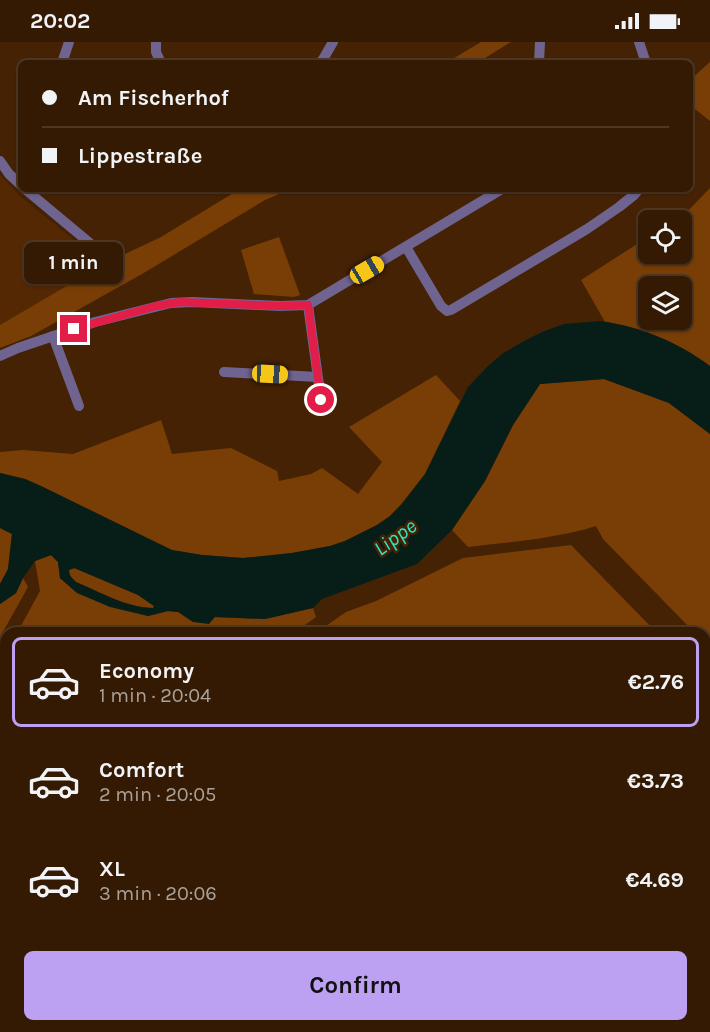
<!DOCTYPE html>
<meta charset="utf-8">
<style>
body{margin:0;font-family:Karla,sans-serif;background:#3f2712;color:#f1f3f6;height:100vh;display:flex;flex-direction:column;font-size:22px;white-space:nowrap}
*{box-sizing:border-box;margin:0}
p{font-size:20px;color:#a9a19a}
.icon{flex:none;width:33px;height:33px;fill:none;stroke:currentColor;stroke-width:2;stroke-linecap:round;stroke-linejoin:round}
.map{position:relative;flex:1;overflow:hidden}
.sheet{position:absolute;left:0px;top:585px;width:711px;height:405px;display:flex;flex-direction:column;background:#341a03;border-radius:18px 18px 0 0;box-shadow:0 2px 4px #0004,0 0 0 2px #4e3825}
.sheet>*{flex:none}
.banner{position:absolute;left:18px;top:18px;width:675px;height:132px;border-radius:9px;box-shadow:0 2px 4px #0004,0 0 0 2px #4e3825;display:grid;align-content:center;height:132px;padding:0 24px;background:#341a03}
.buttons{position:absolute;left:638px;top:168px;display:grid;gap:12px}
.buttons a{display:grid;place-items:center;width:54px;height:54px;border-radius:9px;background:#341a03;box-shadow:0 2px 4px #0004,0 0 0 2px #4e3825;font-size:30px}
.end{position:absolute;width:27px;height:27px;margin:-14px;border:8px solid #e11d48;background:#fff;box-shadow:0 0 0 3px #fff}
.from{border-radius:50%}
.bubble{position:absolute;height:42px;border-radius:9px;background:#341a03;box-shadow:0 2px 4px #0004,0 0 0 2px #4e3825;font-size:20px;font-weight:700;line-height:42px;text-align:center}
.car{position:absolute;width:18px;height:36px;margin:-18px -9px;border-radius:8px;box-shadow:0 0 4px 2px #0007;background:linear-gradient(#f5c518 24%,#345 0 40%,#f5c518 0 76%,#345 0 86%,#f5c518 0)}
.banner b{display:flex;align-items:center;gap:21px;height:57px;font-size:22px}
.banner b+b{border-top:2px solid #4e3825}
.banner i{width:15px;height:15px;background:#f1f3f6}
ul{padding:10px 0 0;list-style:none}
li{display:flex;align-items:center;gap:18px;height:90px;margin:0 12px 9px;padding:0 12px;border:3px solid transparent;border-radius:9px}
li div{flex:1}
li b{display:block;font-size:22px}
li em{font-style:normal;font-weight:700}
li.current{border-color:#bca0f2}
li>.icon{width:54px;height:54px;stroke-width:1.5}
.button{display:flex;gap:12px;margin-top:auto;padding:12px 24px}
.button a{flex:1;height:69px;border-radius:9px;background:#bca0f2;color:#111;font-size:24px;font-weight:700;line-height:69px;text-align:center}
.status{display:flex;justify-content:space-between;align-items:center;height:42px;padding:0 30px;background:#341a03;direction:ltr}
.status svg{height:16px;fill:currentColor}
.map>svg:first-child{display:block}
.built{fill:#532803}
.green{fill:#793e06;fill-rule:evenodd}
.water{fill:#071e18;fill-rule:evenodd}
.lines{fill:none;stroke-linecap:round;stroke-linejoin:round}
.minor{stroke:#6f6490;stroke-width:10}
.route{stroke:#e11d48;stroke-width:8}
.labels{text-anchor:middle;stroke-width:5;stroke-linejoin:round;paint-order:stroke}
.water-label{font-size:21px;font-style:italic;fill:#30e4c1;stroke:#462204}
</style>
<div class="status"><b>20:02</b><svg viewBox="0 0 49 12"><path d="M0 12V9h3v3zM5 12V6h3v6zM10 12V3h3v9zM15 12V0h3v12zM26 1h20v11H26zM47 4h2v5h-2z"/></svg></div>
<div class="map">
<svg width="710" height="990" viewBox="0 0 710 990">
<rect width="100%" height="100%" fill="#462204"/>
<path class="built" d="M0,133L21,155L104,222L0,283Z"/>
<g class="green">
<path d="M481,0H511L477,21H446Z"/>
<path d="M710,20V79L690,63V38Z"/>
<path d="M710,146V324C680,302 642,285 605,280L581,238L648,195V212H681V178H675L684,173ZM648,244H681V278H648Z"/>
<path d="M240,147H291L265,158L142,232L31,294L0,306V283L104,222L161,195Z"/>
<path d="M279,195L300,253L294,255L254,252L241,208Z"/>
<path d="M436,333L460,359L425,432L402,461L390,474L377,483L345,499L330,504L292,511L243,516L202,513L171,508L43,445L25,437L0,431V410L23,408L73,412L161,378L172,412L231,406L277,429L279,439L311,432L322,426L358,452L382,420L349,385Z"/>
<path d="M604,337L669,361L710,392V607L705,602V591H695L603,497L596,484C554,497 511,500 468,505L452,488L485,439L513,383L540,342Z"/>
<path d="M0,486L12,492L8,527L0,542Z"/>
<path d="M571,503L657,591H316L346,570L376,559L463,516Z"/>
<path d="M51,513L58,520L60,536L77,551L148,574L168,569L179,570L193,580L214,575L265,577L313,566L316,575L294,591H17L40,549L35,519Z"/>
<path d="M75,526L138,553L154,564L153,566C126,565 101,551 76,540C72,536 69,534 69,528Z"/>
<path d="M23,536L28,545L0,595V562L16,551Z"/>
<path d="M6,612V666L0,658V624Z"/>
<path d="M705,639L710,645V990H562L549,984H705Z"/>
<path d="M0,678L6,685V924L0,936Z"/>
</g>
<path class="water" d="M600,279C639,284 678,300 710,324V392L669,361L604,337L540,342L513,383L485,439L452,488L417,522L322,557L313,566L265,577L215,575L209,582L193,580L178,570L168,569L148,574L110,565L77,551L60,536L58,520L51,513L35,519L23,536L16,551L0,562V542L8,527L12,492L0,486V431L25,437L43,445L172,508L202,513L243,516L292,511L330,504L345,499L377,483L390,474L402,462L425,432L468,345L488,324L502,312L522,300L542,290L564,282ZM74,526L138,553L154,564L153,566C127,566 100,550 76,540C72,536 69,534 69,528Z"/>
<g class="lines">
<g class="minor">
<path d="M156,0V10L161,21"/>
<path d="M639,0L646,21"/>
<path d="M62,21L69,0"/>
<path d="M318,21L322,19L333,0"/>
<path d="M539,21L540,0"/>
<path d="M0,119L9,132L21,143"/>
<path d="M25,147L109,217"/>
<path d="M406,205L441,264L447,269L451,268L587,187L619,165L634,153L639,147"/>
<path d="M308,263L321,358"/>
<path d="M53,294L79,364"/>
<path d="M0,314L18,306L95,280L171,261L192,260L280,264L308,263L502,147"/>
<path d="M224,330L317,335"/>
</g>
</g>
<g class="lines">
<path class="route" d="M74,287L156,264L180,260L280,264L308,263L321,358"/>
</g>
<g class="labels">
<g class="water-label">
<text transform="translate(395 495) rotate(-36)" y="7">Lippe</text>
</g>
</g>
</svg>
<div class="buttons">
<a><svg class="icon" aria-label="locate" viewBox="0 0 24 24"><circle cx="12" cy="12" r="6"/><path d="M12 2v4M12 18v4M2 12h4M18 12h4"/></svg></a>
<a><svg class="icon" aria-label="layers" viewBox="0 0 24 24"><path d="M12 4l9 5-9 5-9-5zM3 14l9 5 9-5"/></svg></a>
</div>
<i class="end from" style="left:321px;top:358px"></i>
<i class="end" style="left:74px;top:287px"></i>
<div class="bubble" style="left:24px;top:200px;width:99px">1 min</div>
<i class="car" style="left:367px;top:228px;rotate:60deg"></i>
<i class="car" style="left:270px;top:332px;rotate:93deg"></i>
<div class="banner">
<b><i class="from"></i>Am Fischerhof</b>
<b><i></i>Lippestraße</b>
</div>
<section class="sheet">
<ul>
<li class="current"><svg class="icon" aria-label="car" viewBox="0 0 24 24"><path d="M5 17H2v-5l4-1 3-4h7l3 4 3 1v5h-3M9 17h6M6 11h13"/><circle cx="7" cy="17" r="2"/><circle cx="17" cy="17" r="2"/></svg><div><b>Economy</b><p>1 min · 20:04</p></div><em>€2.76</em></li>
<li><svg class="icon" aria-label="car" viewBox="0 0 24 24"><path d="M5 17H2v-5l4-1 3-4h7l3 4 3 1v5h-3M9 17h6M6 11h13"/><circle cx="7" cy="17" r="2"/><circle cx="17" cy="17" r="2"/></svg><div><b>Comfort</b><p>2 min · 20:05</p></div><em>€3.73</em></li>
<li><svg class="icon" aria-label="car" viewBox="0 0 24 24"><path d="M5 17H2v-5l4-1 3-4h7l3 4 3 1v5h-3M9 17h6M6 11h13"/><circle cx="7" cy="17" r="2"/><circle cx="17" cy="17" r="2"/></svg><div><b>XL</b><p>3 min · 20:06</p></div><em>€4.69</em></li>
</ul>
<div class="button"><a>Confirm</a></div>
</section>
</div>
